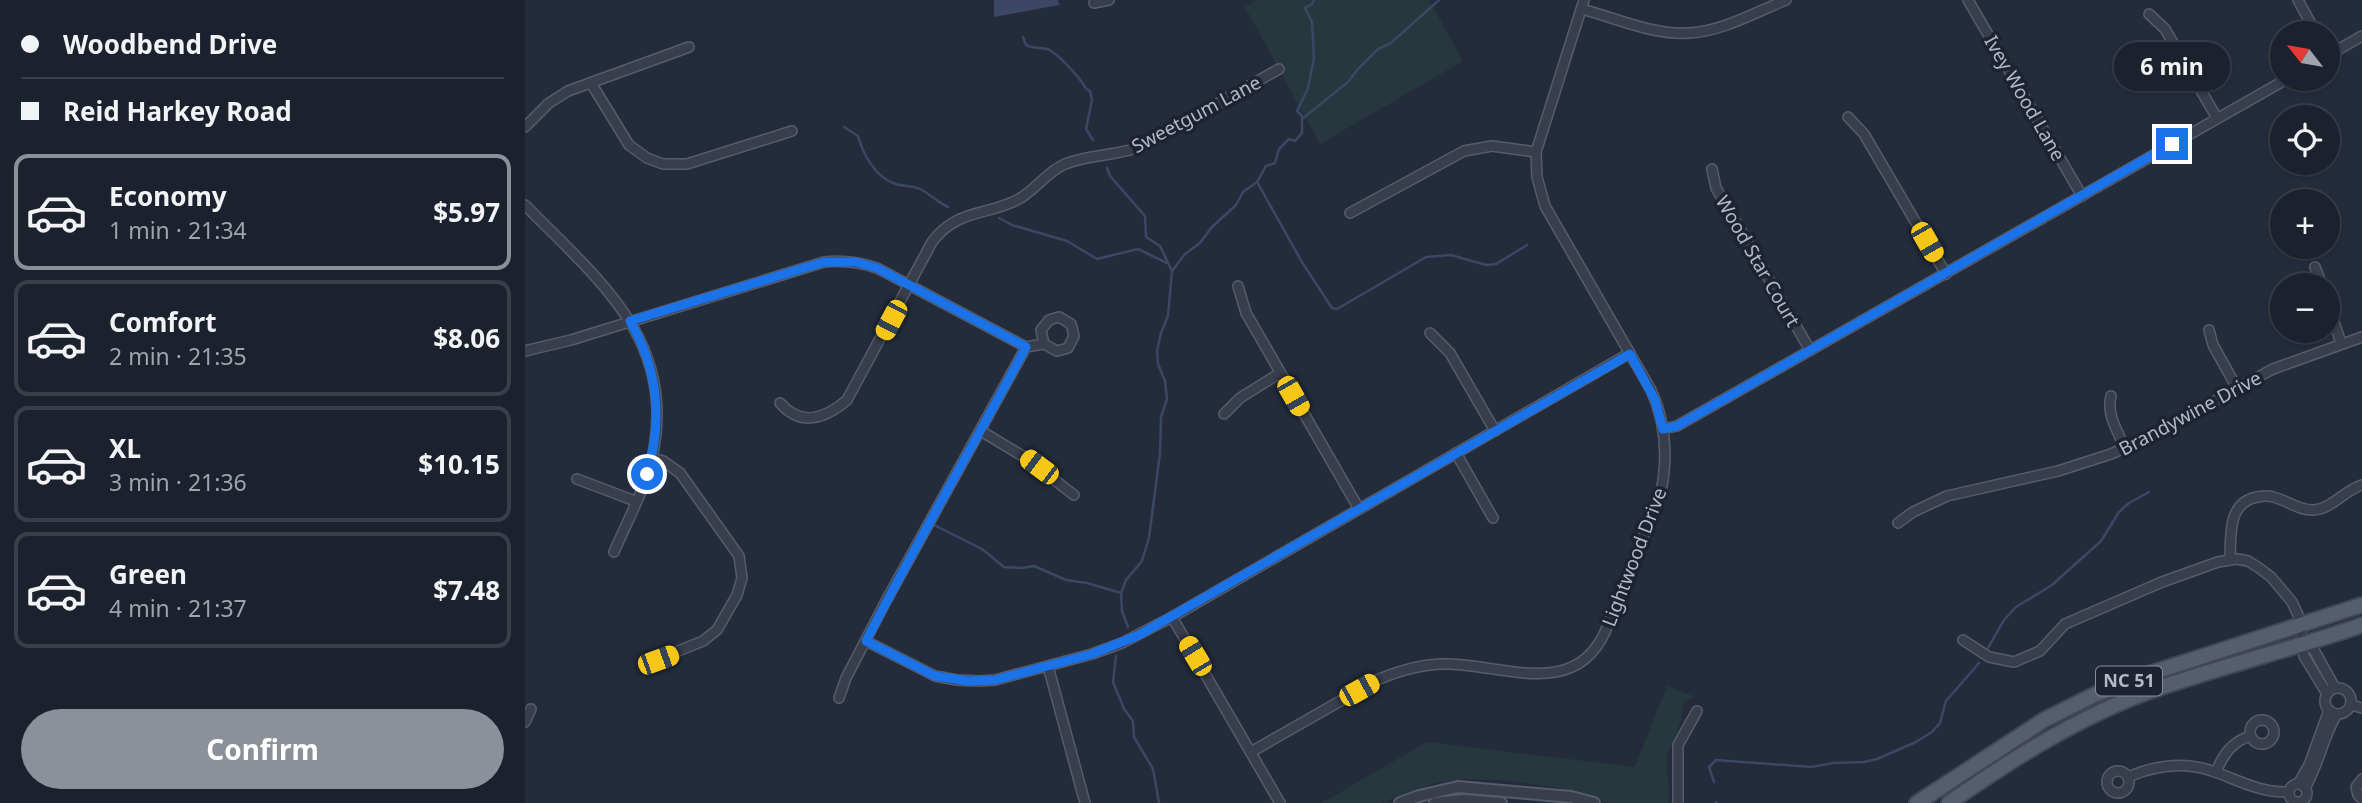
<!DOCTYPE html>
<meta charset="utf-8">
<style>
body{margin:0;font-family:"Noto Sans",sans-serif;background:#242935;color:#f1f3f6;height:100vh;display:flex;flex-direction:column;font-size:26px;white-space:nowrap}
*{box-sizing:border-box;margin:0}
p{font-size:23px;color:#a0a3aa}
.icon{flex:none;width:38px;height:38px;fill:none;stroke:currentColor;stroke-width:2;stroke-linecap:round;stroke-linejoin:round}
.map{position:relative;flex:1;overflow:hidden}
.details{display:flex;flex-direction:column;background:#1b212d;width:525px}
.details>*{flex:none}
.guide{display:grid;align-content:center;height:154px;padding:0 21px;background:#1b212d}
.needle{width:46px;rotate:301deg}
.tools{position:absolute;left:1745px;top:21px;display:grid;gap:14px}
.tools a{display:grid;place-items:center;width:70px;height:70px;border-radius:50%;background:#1b212d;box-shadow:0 2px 5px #0004,0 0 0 2px #393e49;font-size:35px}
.end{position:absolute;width:32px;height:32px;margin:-16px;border:9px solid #1a73e8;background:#fff;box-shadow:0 0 0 4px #fff}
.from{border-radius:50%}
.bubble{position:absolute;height:49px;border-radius:24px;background:#1b212d;box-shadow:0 2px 5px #0004,0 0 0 2px #393e49;font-size:23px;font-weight:700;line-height:49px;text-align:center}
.car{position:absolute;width:21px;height:42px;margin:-21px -10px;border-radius:9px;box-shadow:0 0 5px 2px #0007;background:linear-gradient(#f5c518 24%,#345 0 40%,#f5c518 0 76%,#345 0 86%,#f5c518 0)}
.guide b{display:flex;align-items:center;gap:24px;height:66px;font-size:26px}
.guide b+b{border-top:2px solid #393e49}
.guide i{width:18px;height:18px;background:#f1f3f6}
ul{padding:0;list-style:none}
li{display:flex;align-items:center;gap:21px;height:116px;margin:0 14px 10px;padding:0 7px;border:4px solid #393e49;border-radius:14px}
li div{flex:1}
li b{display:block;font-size:26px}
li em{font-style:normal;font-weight:700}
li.current{border-color:#8c9099}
li>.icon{width:63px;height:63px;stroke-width:1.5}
.action{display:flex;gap:14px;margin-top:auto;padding:14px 21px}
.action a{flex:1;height:80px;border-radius:42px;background:#8c9099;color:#fff;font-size:28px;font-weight:700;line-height:80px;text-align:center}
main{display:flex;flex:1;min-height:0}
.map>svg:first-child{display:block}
.green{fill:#26383d}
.water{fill:#3b4764}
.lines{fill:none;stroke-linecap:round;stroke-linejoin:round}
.stream{stroke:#3b4764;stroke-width:2.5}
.minor-casing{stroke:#565c6a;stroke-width:12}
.tertiary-casing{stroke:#565c6a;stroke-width:14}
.primary-casing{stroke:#414755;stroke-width:18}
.minor{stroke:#383e4c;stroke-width:9}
.tertiary{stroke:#383e4c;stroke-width:10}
.primary{stroke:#565d6c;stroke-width:14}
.route{stroke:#1a73e8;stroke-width:9}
.labels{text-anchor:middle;stroke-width:7;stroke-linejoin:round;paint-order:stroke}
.shield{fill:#1d2331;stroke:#878c9a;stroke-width:2}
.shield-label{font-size:18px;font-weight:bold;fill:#b4b9c7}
.street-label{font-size:19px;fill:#b4b9c7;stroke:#1d2331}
</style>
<main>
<section class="details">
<div class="guide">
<b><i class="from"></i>Woodbend Drive</b>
<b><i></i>Reid Harkey Road</b>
</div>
<ul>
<li class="current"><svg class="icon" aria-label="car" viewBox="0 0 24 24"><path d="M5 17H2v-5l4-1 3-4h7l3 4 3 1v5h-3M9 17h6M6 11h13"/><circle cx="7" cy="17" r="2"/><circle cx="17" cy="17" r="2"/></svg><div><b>Economy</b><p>1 min · 21:34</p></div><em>$5.97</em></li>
<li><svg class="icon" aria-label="car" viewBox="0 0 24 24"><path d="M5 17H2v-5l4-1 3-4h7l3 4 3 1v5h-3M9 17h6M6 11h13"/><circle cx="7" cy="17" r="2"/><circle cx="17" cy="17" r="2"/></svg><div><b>Comfort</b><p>2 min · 21:35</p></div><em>$8.06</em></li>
<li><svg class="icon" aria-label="car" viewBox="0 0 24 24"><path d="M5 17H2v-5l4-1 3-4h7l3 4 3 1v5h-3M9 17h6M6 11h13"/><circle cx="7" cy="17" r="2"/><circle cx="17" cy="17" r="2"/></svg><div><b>XL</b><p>3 min · 21:36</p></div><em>$10.15</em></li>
<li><svg class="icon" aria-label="car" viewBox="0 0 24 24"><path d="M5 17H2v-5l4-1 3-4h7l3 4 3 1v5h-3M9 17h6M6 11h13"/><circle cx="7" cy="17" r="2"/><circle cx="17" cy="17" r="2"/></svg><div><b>Green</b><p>4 min · 21:37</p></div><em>$7.48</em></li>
</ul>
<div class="action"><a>Confirm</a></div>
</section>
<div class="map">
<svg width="1837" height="803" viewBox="0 0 1837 803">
<rect width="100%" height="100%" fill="#242c3c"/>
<g class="green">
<path d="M732,0H904L938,61L795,144L720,7Z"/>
<path d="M1142,686L1170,697C1152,703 1159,710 1155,723C1152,736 1144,745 1142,759C1141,774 1146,788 1143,803H1084L1036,788L977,780L938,779L911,783L874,795L857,803H797L902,742L1110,767Z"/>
</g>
<path class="water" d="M469,0H533L534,5L469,17Z"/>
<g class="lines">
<g class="stream">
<path d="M498,37L501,45C508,49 515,47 522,49C532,52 557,80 561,89L565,91L567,100L561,129L568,140"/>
<path d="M777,119L823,82L833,69L853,49L866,43L914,0"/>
<path d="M319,127L333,136C338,154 350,176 368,183C377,187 387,185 395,189C405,194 412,202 423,207"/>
<path d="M582,168L585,176L620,216L621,237L635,246L647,271L643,316L636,333L632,351L633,364L640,381L642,399L636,417L635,453L624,538L617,561L601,580L596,593L597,611L603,627"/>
<path d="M732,182L777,262L807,308L812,309L819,305L901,257L926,255L961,265L971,264L1002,245"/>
<path d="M474,218L487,225L542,241L572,259L613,249L642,263"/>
<path d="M647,271L660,254L675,243L686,228L711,205L718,192L732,182L741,166L750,163L754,149L764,139L770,141L777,133V116L772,111L783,88L789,58L787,22L780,8L787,4L789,0"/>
<path d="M409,525L457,549L479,567L497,568L509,566L541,580L562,583L596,593"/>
<path d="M1463,648L1479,620L1491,607L1527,585L1576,541L1594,512L1604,503L1624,492"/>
<path d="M591,656L588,682L599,709L608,721L609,737L628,769L634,803"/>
<path d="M1189,782L1184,767L1191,760L1287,767L1308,763L1339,762L1352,759L1391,742L1407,732L1415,723L1421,701L1454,663"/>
<path d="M1191,802L1192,803"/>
</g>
<g class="minor-casing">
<g id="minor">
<path d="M1443,0L1557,196"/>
<path d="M1773,0L1791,33"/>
<path d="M569,3L584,0"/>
<path d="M1057,9C1090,18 1128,35 1163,33C1196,32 1231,12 1261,0"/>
<path d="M1624,14L1640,29L1692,118"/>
<path d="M1802,56L1837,36"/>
<path d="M66,83L104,145L122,158L138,164H162L267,131"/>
<path d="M1323,117L1339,134L1421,274"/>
<path d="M0,127L24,103L43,91L164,47"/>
<path d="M1187,169L1191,188L1285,350"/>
<path d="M0,205C69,276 149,336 129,448C123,484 103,519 89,552"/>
<path d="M825,213L939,151L967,146L1011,152"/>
<path d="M1790,267L1797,285"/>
<path d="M713,286L721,313L834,509"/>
<path d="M1802,301L1816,343"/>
<path d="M1684,330L1688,345L1712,388"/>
<path d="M905,333L925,353L970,431"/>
<path d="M501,347L519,344L532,351L543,348L549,336L546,324L534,317L524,320L516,330L519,344"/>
<path d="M0,351L46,340L299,262C319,260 334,262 352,268L501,347"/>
<path d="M1586,396C1581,414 1593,432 1600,448"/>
<path d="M255,403C276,427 300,419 322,400L407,242C432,209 460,216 492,200C510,191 521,172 540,164C565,154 593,156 618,146L754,69"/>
<path d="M699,414L715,398L755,373"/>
<path d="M1138,429L1152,426L1762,79"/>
<path d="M456,431L501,458L549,495"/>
<path d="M931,453L968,518"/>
<path d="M52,479L110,501"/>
<path d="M1373,523L1388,512L1422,496L1533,471L1586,454L1646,427L1712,388L1748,369L1837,337"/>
<path d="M1705,560C1706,536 1702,503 1732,497C1737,496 1743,495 1748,497C1762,500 1774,511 1789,510C1808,508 1820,490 1837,485"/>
<path d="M647,617L755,803"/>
<path d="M1438,640L1464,657L1489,662L1515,651L1540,624L1637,582L1693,562L1712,559L1723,561L1734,568L1746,577L1767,602L1774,617L1779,656L1802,694"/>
<path d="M341,641L410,676L432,680L454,681L470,680L567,654L597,643L647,617L1105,353"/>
<path d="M1779,644L1789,650L1810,688"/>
<path d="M121,664L178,641L192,630L212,595L217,578L214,556L155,473L138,461L127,458"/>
<path d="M523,666L560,803"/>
<circle cx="1813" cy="701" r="13"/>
<path d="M314,698L321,678L361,601L501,347"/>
<path d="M1826,705L1837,708"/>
<circle cx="1737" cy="732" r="12"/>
<path d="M0,722L6,709"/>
<path d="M726,752L852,680C875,670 899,663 925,664C981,666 1050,698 1080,632L1136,492C1143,457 1141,423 1126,390L1020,206L1012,177L1011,152L1059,0"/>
<circle cx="1593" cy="782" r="11"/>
<path d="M1691,772C1698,755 1707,741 1726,736"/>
<path d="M1603,777C1631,765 1661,761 1690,772C1715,781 1736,793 1764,792"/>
<path d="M1837,779L1831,787L1833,795L1837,799"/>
<path d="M1773,784L1784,765L1804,710"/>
<circle cx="1773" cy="793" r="9"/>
<path d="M1780,788C1794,764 1798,737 1812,714"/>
<path d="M1153,803V745L1172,711"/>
</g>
</g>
<g class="tertiary-casing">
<g id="tertiary">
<path d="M875,803L894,796L933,787L1046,797L1069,803"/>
<path d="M910,803L938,800L976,803"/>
</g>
</g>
<g class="primary-casing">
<g id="primary">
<path d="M1392,803L1519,720L1569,695L1620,675L1837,605"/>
<path d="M1424,803C1487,759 1555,716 1628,690C1697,666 1768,649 1837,625"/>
</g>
</g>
<use href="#minor" class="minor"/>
<use href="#tertiary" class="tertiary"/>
<use href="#primary" class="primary"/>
</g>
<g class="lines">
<path class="route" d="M122,474C138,421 133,369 105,321L299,262H331L352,268L501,347C448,446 392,542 341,641L410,676L443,681L470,680L567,654L614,635L1105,354L1130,400L1138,429L1152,426L1647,144"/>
</g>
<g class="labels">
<rect class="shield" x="1571" y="666.5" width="66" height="29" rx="5"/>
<g class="shield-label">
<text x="1604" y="687">NC 51</text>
</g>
<g class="street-label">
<text transform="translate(1500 98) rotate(60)" y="7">Ivey Wood Lane</text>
<text transform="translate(671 114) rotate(-28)" y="7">Sweetgum Lane</text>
<text transform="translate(1233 261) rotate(60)" y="7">Wood Star Court</text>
<text transform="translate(1665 413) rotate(-28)" y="7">Brandywine Drive</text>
<text transform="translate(1109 557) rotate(-69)" y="7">Lightwood Drive</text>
</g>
</g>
</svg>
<div class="tools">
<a><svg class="needle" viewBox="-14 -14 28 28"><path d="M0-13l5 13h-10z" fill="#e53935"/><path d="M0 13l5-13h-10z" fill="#a0a3aa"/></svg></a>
<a><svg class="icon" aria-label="locate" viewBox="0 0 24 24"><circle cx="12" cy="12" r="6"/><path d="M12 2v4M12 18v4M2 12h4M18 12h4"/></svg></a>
<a>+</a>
<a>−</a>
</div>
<i class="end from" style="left:122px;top:474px"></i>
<i class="end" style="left:1647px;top:144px"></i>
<div class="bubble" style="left:1589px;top:42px;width:116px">6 min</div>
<i class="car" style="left:1402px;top:242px;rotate:150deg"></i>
<i class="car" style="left:366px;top:320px;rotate:208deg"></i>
<i class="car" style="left:768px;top:396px;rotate:150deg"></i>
<i class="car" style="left:514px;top:467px;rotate:307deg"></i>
<i class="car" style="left:670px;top:656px;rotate:329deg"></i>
<i class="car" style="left:133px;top:660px;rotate:70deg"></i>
<i class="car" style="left:834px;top:690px;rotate:61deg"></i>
</div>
</main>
